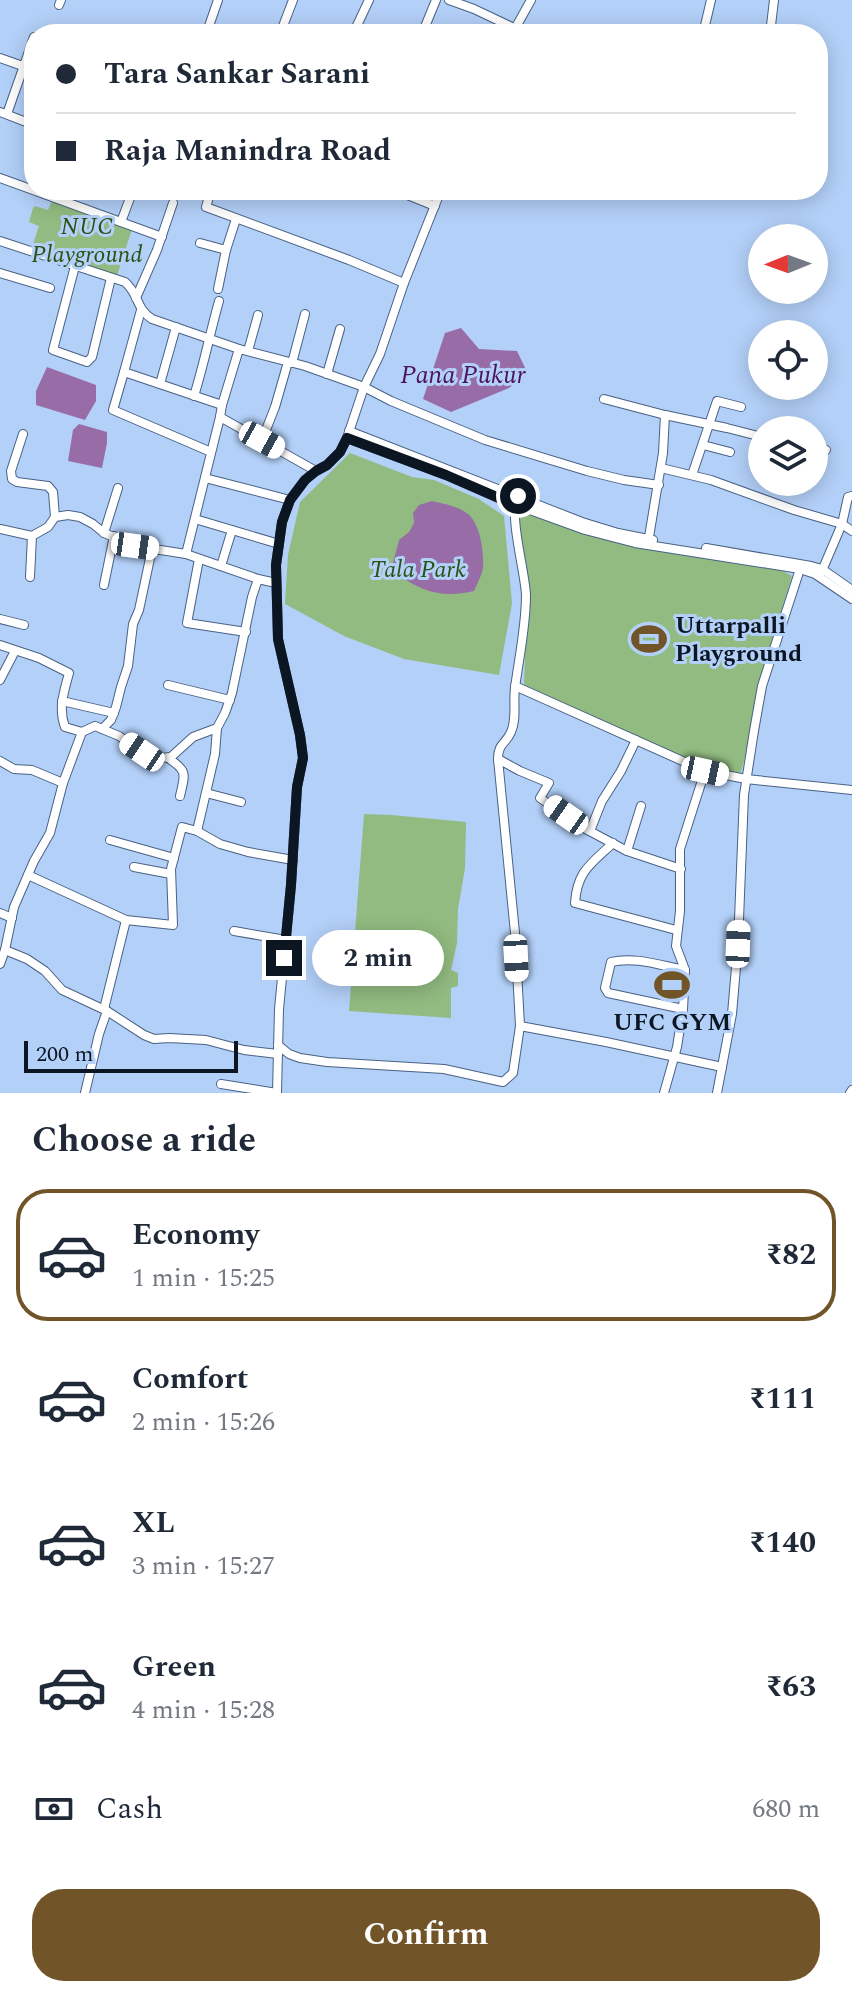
<!DOCTYPE html>
<meta charset="utf-8">
<style>
body{margin:0;font-family:Spectral,serif;background:#f6f6f7;color:#1f2937;height:100vh;display:flex;flex-direction:column;font-size:30px;white-space:nowrap}
*{box-sizing:border-box;margin:0}
p{font-size:26px;color:#747a83}
.icon{flex:none;width:44px;height:44px;fill:none;stroke:currentColor;stroke-width:2;stroke-linecap:round;stroke-linejoin:round}
.map{position:relative;height:1093px;overflow:hidden}
.side{display:flex;flex-direction:column;background:#fff;flex:1}
.side>*{flex:none}
.top-card{position:absolute;left:24px;top:24px;width:804px;height:176px;border-radius:32px;box-shadow:0 4px 20px #0003;display:grid;align-content:center;height:176px;padding:0 32px;background:#fff}
.needle{width:52px;rotate:269deg}
.fabs{position:absolute;left:748px;top:224px;display:grid;gap:16px}
.fabs a{display:grid;place-items:center;width:80px;height:80px;border-radius:50%;background:#fff;box-shadow:0 4px 20px #0003;font-size:40px}
.scale{position:absolute;left:24px;bottom:20px;width:214px;box-sizing:border-box;padding-left:8px;border:4px solid #0c1623;border-top:0;font-size:22px;line-height:28px;white-space:nowrap;color:#0c1623;-webkit-text-stroke:6px #b3d0f8;paint-order:stroke}
.end{position:absolute;width:36px;height:36px;margin:-18px;border:10px solid #0c1623;background:#fff;box-shadow:0 0 0 4px #fff}
.from{border-radius:50%}
.bubble{position:absolute;height:56px;border-radius:28px;background:#fff;box-shadow:0 4px 20px #0003;font-size:26px;font-weight:700;line-height:56px;text-align:center}
.car{position:absolute;width:24px;height:48px;margin:-24px -12px;border-radius:10px;box-shadow:0 0 6px 2px #0007;background:linear-gradient(#fff 24%,#345 0 40%,#fff 0 76%,#345 0 86%,#fff 0)}
.top-card b{display:flex;align-items:center;gap:28px;height:76px;font-size:30px}
.top-card b+b{border-top:2px solid #e0e1e3}
.top-card i{width:20px;height:20px;background:#1f2937}
ul{padding:0;list-style:none}
li{display:flex;align-items:center;gap:24px;height:132px;margin:0 16px 12px;padding:0 16px;border:4px solid transparent;border-radius:32px}
li div{flex:1}
li b{display:block;font-size:30px}
li em{font-style:normal;font-weight:700}
li.selected{border-color:#715428}
li>.icon{width:72px;height:72px;stroke-width:1.5}
h2{padding:0 32px;font-size:36px;line-height:96px}
.pay{display:flex;align-items:center;gap:20px;height:88px;padding:0 32px;font-size:30px}
.pay p{margin-inline-start:auto}
.button{display:flex;gap:16px;margin-top:auto;padding:16px 32px}
.button a{flex:1;height:92px;border-radius:32px;background:#715428;color:#fff;font-size:32px;font-weight:700;line-height:92px;text-align:center}
.map>svg:first-child{display:block}
.green{fill:#91bb80}
.water{fill:#976ca7}
.lines{fill:none;stroke-linecap:round;stroke-linejoin:round}
.minor-casing{stroke:#496184;stroke-width:10}
.minor{stroke:#fff;stroke-width:8}
.route{stroke:#0c1623;stroke-width:10}
.labels{text-anchor:middle;stroke-width:6;stroke-linejoin:round;paint-order:stroke}
.park-label{font-size:24px;font-style:italic;fill:#295213;stroke:#b3d0f8}
.poi-label{font-size:24px;font-weight:bold;fill:#0c1623;stroke:#b3d0f8;text-anchor:start}
.water-label{font-size:26px;font-style:italic;fill:#4d145e;stroke:#b3d0f8}
</style>
<div class="map">
<svg width="852" height="1093" viewBox="0 0 852 1093">
<rect width="100%" height="100%" fill="#b3d0f8"/>
<g class="green">
<path d="M53,199L133,226L116,279L31,250L39,226L29,222L33,208L35,206L48,210Z"/>
<path d="M350,453L412,477L434,480L479,499L504,516L512,603L499,675L404,659L344,636L285,604L288,555L300,502Z"/>
<path d="M513,504L532,511L554,524L736,564C754,566 776,566 792,576C781,614 767,651 758,690C752,718 749,747 740,775L706,768L524,685C526,622 531,566 513,504Z"/>
<path d="M364,814L391,815L466,822L465,868L458,909L457,943L451,970L458,973V986L451,988V1018L349,1011Z"/>
</g>
<g class="water">
<path d="M461,328L479,349L517,351L528,374L509,388L451,412L423,399L445,333Z"/>
<path d="M47,367L96,385V401L85,420L36,405V391Z"/>
<path d="M79,424L107,432V443L102,468L68,461L73,430Z"/>
<path d="M432,501C444,504 458,506 468,514C480,524 484,551 483,567C482,575 477,584 474,591C442,599 419,591 393,571V563L399,540L409,532L414,523L413,513L419,505Z"/>
</g>
<g class="lines">
<g class="minor-casing">
<g id="minor">
<path d="M449,0L474,9L514,28"/>
<path d="M59,5L61,0"/>
<path d="M216,32L208,29L218,0"/>
<path d="M215,33L216,29L238,34"/>
<path d="M280,34L293,0"/>
<path d="M353,34L369,0"/>
<path d="M422,34L436,0"/>
<path d="M512,34L531,0"/>
<path d="M703,34L711,0"/>
<path d="M770,34L774,0"/>
<path d="M0,58L34,70"/>
<path d="M0,112L34,125"/>
<path d="M7,114L34,37"/>
<path d="M0,178L162,237"/>
<path d="M211,190L206,207L349,260L404,283"/>
<path d="M395,190L435,206"/>
<path d="M121,222L133,190"/>
<path d="M0,241L125,282C139,294 136,309 152,319L239,349L305,366L364,387L391,401L485,440L587,471L624,480L659,485"/>
<path d="M200,243L226,250"/>
<path d="M75,266L53,350L87,362L92,357L111,278"/>
<path d="M0,273L50,288"/>
<path d="M218,289L226,250L236,219"/>
<path d="M136,298L157,250L173,203"/>
<path d="M141,310L124,372L222,405"/>
<path d="M239,349L222,405L220,417L316,471"/>
<path d="M248,351L258,315"/>
<path d="M292,363L305,314"/>
<path d="M124,372L113,410L211,452"/>
<path d="M327,374L340,329"/>
<path d="M160,384L176,327"/>
<path d="M194,396C204,364 210,333 219,301"/>
<path d="M604,399L665,415L727,428L762,437"/>
<path d="M349,431L582,522L618,533L653,540"/>
<path d="M23,434L11,471L12,479L17,482L48,486L53,492L55,517"/>
<path d="M347,438L446,475L505,501L585,530L635,543L800,569L815,574L852,599"/>
<path d="M262,440L275,407L288,362"/>
<path d="M703,445L730,452"/>
<path d="M814,447L826,450"/>
<path d="M661,468L711,480L794,510L842,524L821,573"/>
<path d="M692,475L717,401L741,407"/>
<path d="M205,478L290,500"/>
<path d="M852,496L848,497L842,524L852,531"/>
<path d="M195,519L279,544"/>
<path d="M0,529L32,536L48,527L55,517L68,515L80,517L93,524L104,533L135,546L186,554L258,579L276,583"/>
<path d="M104,533L118,488"/>
<path d="M648,543L663,453L665,415"/>
<path d="M706,548L811,566L822,569L852,590"/>
<path d="M186,554L220,417"/>
<path d="M199,559L187,623L246,632"/>
<path d="M221,566L232,530"/>
<path d="M30,577L32,536"/>
<path d="M104,585L114,536"/>
<path d="M0,619L24,625"/>
<path d="M0,645L39,658L69,673C64,692 58,708 65,727L82,732"/>
<path d="M0,680L15,651"/>
<path d="M168,685L230,700"/>
<path d="M515,686L705,771L746,779L852,790"/>
<path d="M62,701L114,713"/>
<path d="M102,729L111,720L116,707L121,687L128,666L133,624L139,610L152,549"/>
<path d="M168,758C188,771 185,774 180,796"/>
<path d="M498,759L520,771L549,783L540,798L582,827L627,851L681,869"/>
<path d="M0,761L14,769L32,770L63,783"/>
<path d="M206,793L241,802"/>
<path d="M197,831L220,844L248,852L293,860"/>
<path d="M590,831L602,801L621,771L636,740"/>
<path d="M110,840L174,858"/>
<path d="M613,843C591,864 577,871 575,903L676,930"/>
<path d="M627,851L641,806"/>
<path d="M134,867L171,874"/>
<path d="M28,875L126,920"/>
<path d="M0,913L12,918"/>
<path d="M234,931L286,940"/>
<path d="M5,950L27,959L45,971L62,990L107,1011L144,1035L154,1039L169,1038L206,1040L244,1050L278,1054"/>
<path d="M0,964L5,950L14,907L34,861L50,833L63,783L82,732L95,726L119,736L142,752L160,758L171,757L193,737L217,728L225,713L232,693L252,597L258,579"/>
<path d="M104,1009L126,920L173,925L171,869L182,827L197,831L215,754L217,728"/>
<path d="M683,1009L608,993L605,988L611,962C635,956 662,966 685,970"/>
<path d="M520,1026L606,1042L722,1067"/>
<path d="M278,1045L289,1054L300,1058L327,1062L444,1069L503,1082L513,1073L520,1026L515,933L498,759C498,743 506,744 511,732C517,719 513,702 515,688C519,658 526,626 526,595C525,571 508,513 518,496"/>
<path d="M221,1084L277,1093L279,1009L291,885L297,787L303,758L300,735L278,639L276,565L282,522L290,500L305,480L316,471L327,465L340,452L347,438L364,387L380,354L404,283L441,190"/>
<path d="M85,1093L99,1034L107,1011"/>
<path d="M664,1093L677,1047L683,1009L685,970L676,946L680,911V849L705,771"/>
<path d="M717,1093L732,1014L738,944L744,795L754,731L762,686L800,569"/>
<path d="M850,1093L852,1090"/>
</g>
</g>
<use href="#minor" class="minor"/>
</g>
<g class="lines">
<path class="route" d="M284,958L291,885L297,787L303,758L300,735L278,639L276,565L282,522L290,500L305,480L316,471L327,465L340,452L347,438L446,475L513,504L518,496"/>
</g>
<defs>
<g id="stadium-bare" transform="scale(2.76)"><path d="M0-5a6.5 5 0 1 0 0 10a6.5 5 0 1 0 0-10ZM-3.5-1.8h7v3.6h-7Z" fill="#715428" stroke="#b3d0f8" stroke-width="2.5" paint-order="stroke"/></g>
</defs>
<g fill-rule="evenodd">
<use href="#stadium-bare" x="649" y="639"/>
<use href="#stadium-bare" x="672" y="985"/>
</g>
<g class="labels">
<g class="park-label">
<text x="87" y="234">NUC<tspan x="87" dy="28">Playground</tspan></text>
<text x="418" y="577">Tala Park</text>
</g>
<g class="poi-label">
<text x="675" y="633">Uttarpalli<tspan x="675" dy="28">Playground</tspan></text>
<text x="672" y="1030" text-anchor="middle">UFC GYM</text>
</g>
<g class="water-label">
<text x="463" y="383">Pana Pukur</text>
</g>
</g>
</svg>
<div class="fabs">
<a><svg class="needle" viewBox="-14 -14 28 28"><path d="M0-13l5 13h-10z" fill="#e53935"/><path d="M0 13l5-13h-10z" fill="#747a83"/></svg></a>
<a><svg class="icon" aria-label="locate" viewBox="0 0 24 24"><circle cx="12" cy="12" r="6"/><path d="M12 2v4M12 18v4M2 12h4M18 12h4"/></svg></a>
<a><svg class="icon" aria-label="layers" viewBox="0 0 24 24"><path d="M12 4l9 5-9 5-9-5zM3 14l9 5 9-5"/></svg></a>
</div>
<div class="scale">200 m</div>
<i class="end from" style="left:518px;top:496px"></i>
<i class="end" style="left:284px;top:958px"></i>
<div class="bubble" style="left:312px;top:930px;width:132px">2 min</div>
<i class="car" style="left:262px;top:440px;rotate:119deg"></i>
<i class="car" style="left:135px;top:546px;rotate:98deg"></i>
<i class="car" style="left:142px;top:752px;rotate:304deg"></i>
<i class="car" style="left:705px;top:771px;rotate:102deg"></i>
<i class="car" style="left:566px;top:815px;rotate:305deg"></i>
<i class="car" style="left:738px;top:944px;rotate:2deg"></i>
<i class="car" style="left:516px;top:958px;rotate:177deg"></i>
<div class="top-card">
<b><i class="from"></i>Tara Sankar Sarani</b>
<b><i></i>Raja Manindra Road</b>
</div>
</div>
<section class="side">
<h2>Choose a ride</h2>
<ul>
<li class="selected"><svg class="icon" aria-label="car" viewBox="0 0 24 24"><path d="M5 17H2v-5l4-1 3-4h7l3 4 3 1v5h-3M9 17h6M6 11h13"/><circle cx="7" cy="17" r="2"/><circle cx="17" cy="17" r="2"/></svg><div><b>Economy</b><p>1 min · 15:25</p></div><em>₹82</em></li>
<li><svg class="icon" aria-label="car" viewBox="0 0 24 24"><path d="M5 17H2v-5l4-1 3-4h7l3 4 3 1v5h-3M9 17h6M6 11h13"/><circle cx="7" cy="17" r="2"/><circle cx="17" cy="17" r="2"/></svg><div><b>Comfort</b><p>2 min · 15:26</p></div><em>₹111</em></li>
<li><svg class="icon" aria-label="car" viewBox="0 0 24 24"><path d="M5 17H2v-5l4-1 3-4h7l3 4 3 1v5h-3M9 17h6M6 11h13"/><circle cx="7" cy="17" r="2"/><circle cx="17" cy="17" r="2"/></svg><div><b>XL</b><p>3 min · 15:27</p></div><em>₹140</em></li>
<li><svg class="icon" aria-label="car" viewBox="0 0 24 24"><path d="M5 17H2v-5l4-1 3-4h7l3 4 3 1v5h-3M9 17h6M6 11h13"/><circle cx="7" cy="17" r="2"/><circle cx="17" cy="17" r="2"/></svg><div><b>Green</b><p>4 min · 15:28</p></div><em>₹63</em></li>
</ul>
<div class="pay"><svg class="icon" aria-label="cash" viewBox="0 0 24 24"><path d="M3 7h18v10H3z"/><circle cx="12" cy="12" r="2"/></svg>Cash<p>680 m</p></div>
<div class="button"><a>Confirm</a></div>
</section>
